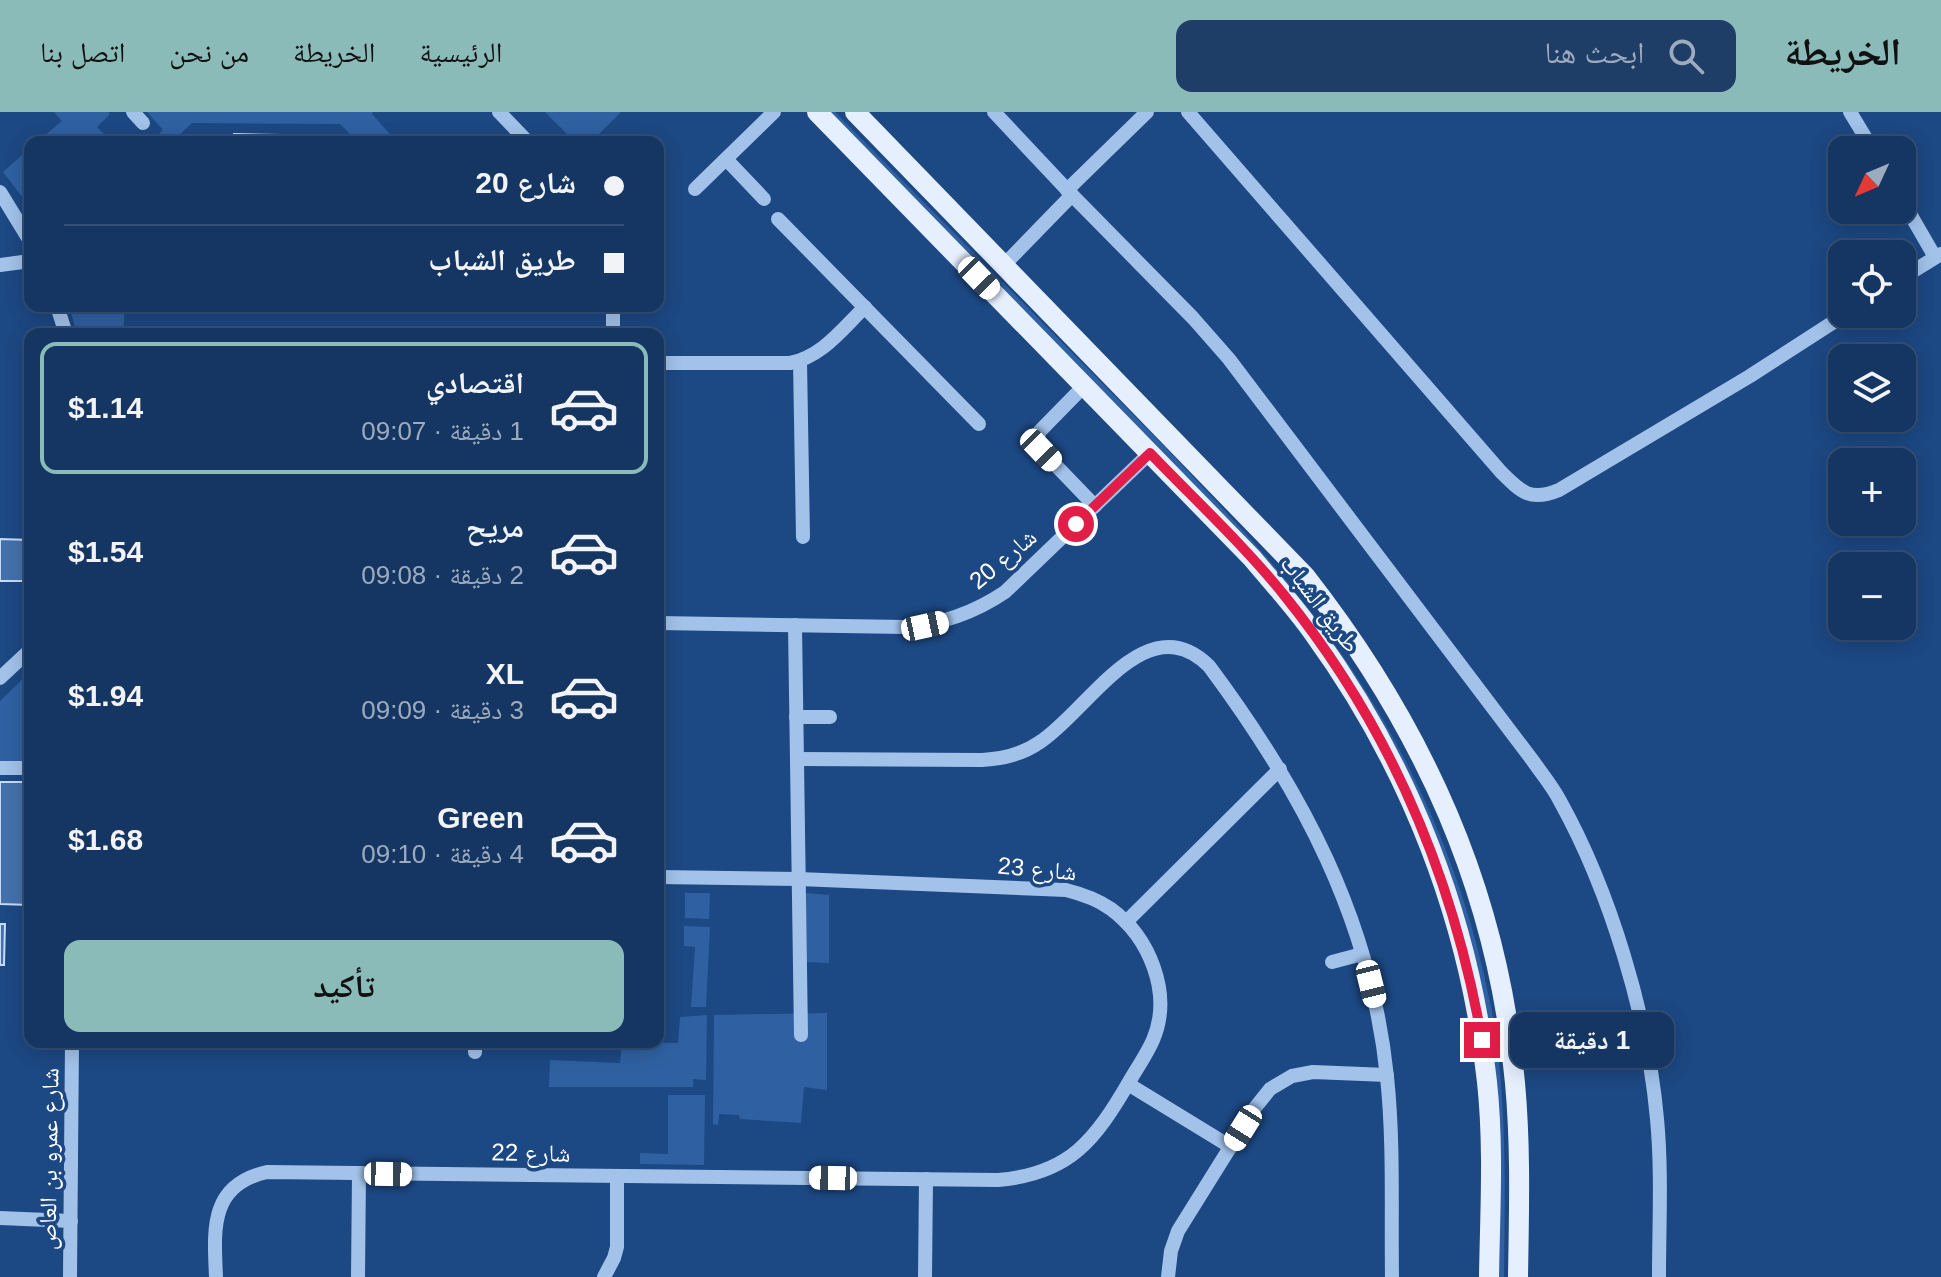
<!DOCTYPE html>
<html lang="ar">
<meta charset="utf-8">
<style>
body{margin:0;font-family:Helvetica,"Noto Naskh Arabic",sans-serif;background:#1e3e68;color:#f1f3f6;direction:rtl;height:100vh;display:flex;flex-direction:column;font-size:30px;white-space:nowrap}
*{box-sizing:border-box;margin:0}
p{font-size:26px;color:#9dabbe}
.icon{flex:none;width:44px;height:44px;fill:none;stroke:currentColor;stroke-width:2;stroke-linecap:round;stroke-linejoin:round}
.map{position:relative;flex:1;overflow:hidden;direction:ltr}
.side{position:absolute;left:24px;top:216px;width:640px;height:720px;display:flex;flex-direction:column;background:#153662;border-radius:16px;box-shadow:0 4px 20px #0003,0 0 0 2px #345077;direction:rtl}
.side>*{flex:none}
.guide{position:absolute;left:24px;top:24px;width:640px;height:176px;border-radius:16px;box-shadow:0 4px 20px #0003,0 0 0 2px #345077;direction:rtl;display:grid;align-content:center;height:176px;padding:0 40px;background:#153662}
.needle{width:52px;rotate:226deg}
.fabs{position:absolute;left:1828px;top:24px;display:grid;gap:16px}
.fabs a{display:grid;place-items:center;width:88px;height:88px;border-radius:16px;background:#153662;box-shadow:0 4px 20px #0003,0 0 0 2px #345077;font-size:40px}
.end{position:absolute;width:36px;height:36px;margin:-18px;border:10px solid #e11d48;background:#fff;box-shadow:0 0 0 4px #fff}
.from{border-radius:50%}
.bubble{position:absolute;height:56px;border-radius:16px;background:#153662;box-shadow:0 4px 20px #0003,0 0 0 2px #345077;font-size:26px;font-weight:800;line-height:56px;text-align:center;direction:rtl}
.car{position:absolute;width:24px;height:48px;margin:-24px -12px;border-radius:10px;box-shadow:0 0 6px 2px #0007;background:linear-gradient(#fff 24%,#345 0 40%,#fff 0 76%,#345 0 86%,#fff 0)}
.guide b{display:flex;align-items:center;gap:28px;height:76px;font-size:30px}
.guide b+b{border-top:2px solid #345077}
.guide i{width:20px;height:20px;background:#f1f3f6}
ul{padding:14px 0 0;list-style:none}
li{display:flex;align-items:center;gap:24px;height:132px;margin:0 16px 12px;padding:0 24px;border:4px solid transparent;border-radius:16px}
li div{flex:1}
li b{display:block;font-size:30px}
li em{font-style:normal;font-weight:800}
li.current{border-color:#8bbbb9}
li>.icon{width:72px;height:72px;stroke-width:1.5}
.action{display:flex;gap:16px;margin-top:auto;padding:16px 40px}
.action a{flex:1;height:92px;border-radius:16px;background:#8bbbb9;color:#111;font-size:32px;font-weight:800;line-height:92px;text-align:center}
header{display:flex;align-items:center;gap:48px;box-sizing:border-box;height:112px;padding:0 40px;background:#8bbbb9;color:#111}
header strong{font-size:38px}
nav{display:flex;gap:44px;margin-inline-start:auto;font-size:28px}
.search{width:560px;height:72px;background:#1e3e68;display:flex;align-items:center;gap:20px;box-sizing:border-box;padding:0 28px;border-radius:16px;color:#9dabbe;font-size:30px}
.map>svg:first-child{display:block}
.green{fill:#2f61a2}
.building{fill:#4471ac;stroke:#c6dcf8;stroke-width:2}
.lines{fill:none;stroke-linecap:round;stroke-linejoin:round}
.minor{stroke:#a2c2ea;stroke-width:14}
.major{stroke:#e6effe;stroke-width:20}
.route{stroke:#e11d48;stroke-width:10}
.labels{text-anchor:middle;stroke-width:7;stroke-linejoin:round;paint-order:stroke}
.street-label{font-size:24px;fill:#fff;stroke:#1c4883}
</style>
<header>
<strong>الخريطة</strong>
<div class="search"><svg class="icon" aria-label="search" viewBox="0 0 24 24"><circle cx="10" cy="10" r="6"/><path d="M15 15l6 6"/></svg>ابحث هنا</div>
<nav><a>الرئيسية</a><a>الخريطة</a><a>من نحن</a><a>اتصل بنا</a></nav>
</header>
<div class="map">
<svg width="1941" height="1165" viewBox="0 0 1941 1165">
<rect width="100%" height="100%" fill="#1c4883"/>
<g class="green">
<path d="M54,0H108L110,2L97,15L112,30H37L62,9Z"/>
<path d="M147,0H373L372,2L397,30H358L340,12L192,11L172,30H151L163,18Z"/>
<path d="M545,0H621L591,30H575Z"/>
<path d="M822,0H835L1166,336C1209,382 1253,427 1292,476C1384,589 1452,721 1484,863C1487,879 1492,895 1494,911C1507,995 1505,1080 1504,1165H1492L1495,1019L1435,738L1305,508Z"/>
<path d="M30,36V99L26,90L3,60Z"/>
<path d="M69,194H125L123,222H77Z"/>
<path d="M30,560V650L0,651V589Z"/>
<path d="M685,781H710L709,807L685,806Z"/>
<path d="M806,781L829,783V851L805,850Z"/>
<path d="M684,814L710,815L706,895H691L695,835L684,834Z"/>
<path d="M827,901V978L804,975L801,1011L740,1007L739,1003L719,1002L718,1013L713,1012L714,903Z"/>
<path d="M707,903L706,968L693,967V975H549L550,948L620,951L622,930L678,931L680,905Z"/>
<path d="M668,983H705L704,1053L640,1052V1041L668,1042Z"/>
</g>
<g class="building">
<path d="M234,22L336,24L335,30H172L174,28L234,29Z"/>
<path d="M0,427L30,428V469H0Z"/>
<path d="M0,670H30V793L0,792Z"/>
<path d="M0,812H5L4,853H0Z"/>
</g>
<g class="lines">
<g class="minor">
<path d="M133,0L143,11"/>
<path d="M499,0L528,30"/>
<path d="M994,0L1072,83L1193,206L1229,247L1533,649C1542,662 1553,675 1560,689C1610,779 1648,905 1657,1007C1662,1059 1659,1113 1659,1165"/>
<path d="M1188,0L1501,360C1521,380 1530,390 1559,378L1750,264L1846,202"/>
<path d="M1850,0L1873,38"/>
<path d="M726,47L764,87"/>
<path d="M695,77L774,0"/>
<path d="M1067,78L1147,0"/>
<path d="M0,80L30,129"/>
<path d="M1902,88L1935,145"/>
<path d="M778,107L979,312"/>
<path d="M0,153L30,149"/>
<path d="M1003,154L1072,83"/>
<path d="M1902,166L1941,142"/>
<path d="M57,194L66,222"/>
<path d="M613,194V222"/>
<path d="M800,249L803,425"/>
<path d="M658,251H790C822,245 842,217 865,195"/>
<path d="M1084,274L1040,319C1037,326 1037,331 1041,338L1095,394"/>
<path d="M658,511L905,515C943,512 974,501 1005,480L1150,341"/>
<path d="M795,513L801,923"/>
<path d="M0,566L30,538"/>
<path d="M796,605H830"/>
<path d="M797,647L982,648C1003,647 1023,642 1040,630C1088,599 1146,492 1209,554C1302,679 1371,808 1387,965C1394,1031 1391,1099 1392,1165"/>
<path d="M0,656H30"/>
<path d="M1126,810L1280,657"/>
<path d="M1332,850L1362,842"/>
<path d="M475,940V930"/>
<path d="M1128,972L1231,1035"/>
<path d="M0,1106L71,1109"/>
<path d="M70,1165L72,930"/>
<path d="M216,1165C214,1118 209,1073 267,1060L998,1068C1070,1062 1095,1028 1129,970C1137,956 1147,942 1153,928C1173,881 1149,825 1111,797C1097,787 1082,782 1066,778L799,767L658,765"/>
<path d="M358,1165L359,1061"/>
<path d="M604,1165L614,1146L617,1135V1064"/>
<path d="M925,1165L926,1067"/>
<path d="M1168,1165L1171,1139L1178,1119L1254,997L1270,977L1292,964L1313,960L1387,963"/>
</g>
<g class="major">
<path d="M817,0L1252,446C1273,471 1295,495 1314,522C1409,653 1470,808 1487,970C1494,1035 1490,1100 1489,1165"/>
<path d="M855,0L1305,464C1423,615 1498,779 1515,971C1521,1036 1519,1100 1518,1165"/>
</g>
</g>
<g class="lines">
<path class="route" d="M1076,412L1150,341C1195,388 1243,432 1284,483C1390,614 1453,763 1482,928"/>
</g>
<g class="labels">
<g class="street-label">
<text transform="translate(1003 447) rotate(-40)" y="8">شارع 20</text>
<text transform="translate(1320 492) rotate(53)" y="8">طريق الشباب</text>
<text transform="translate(1037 757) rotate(5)" y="8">شارع 23</text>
<text transform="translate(531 1041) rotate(1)" y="8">شارع 22</text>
<text transform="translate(49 1047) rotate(-89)" y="8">شارع عمرو بن العاص</text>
</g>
</g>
</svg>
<div class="fabs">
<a><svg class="needle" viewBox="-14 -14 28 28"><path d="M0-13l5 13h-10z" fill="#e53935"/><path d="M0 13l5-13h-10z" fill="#9dabbe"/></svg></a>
<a><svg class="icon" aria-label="locate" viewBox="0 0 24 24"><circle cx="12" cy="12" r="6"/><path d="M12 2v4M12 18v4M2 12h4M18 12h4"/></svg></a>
<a><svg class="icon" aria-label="layers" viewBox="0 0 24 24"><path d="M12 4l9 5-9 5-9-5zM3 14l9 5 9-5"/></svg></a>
<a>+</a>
<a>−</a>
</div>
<i class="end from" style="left:1076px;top:412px"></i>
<i class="end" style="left:1482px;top:928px"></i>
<div class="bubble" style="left:1510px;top:900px;width:164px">1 دقيقة</div>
<i class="car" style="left:979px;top:166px;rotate:136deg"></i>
<i class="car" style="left:1041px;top:338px;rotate:136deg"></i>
<i class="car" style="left:925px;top:514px;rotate:78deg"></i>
<i class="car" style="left:1371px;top:872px;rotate:166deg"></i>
<i class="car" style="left:1243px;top:1016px;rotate:212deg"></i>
<i class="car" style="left:388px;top:1062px;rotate:91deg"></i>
<i class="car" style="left:833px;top:1066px;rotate:271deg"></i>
<div class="guide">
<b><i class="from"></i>شارع 20</b>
<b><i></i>طريق الشباب</b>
</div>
<section class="side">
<ul>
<li class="current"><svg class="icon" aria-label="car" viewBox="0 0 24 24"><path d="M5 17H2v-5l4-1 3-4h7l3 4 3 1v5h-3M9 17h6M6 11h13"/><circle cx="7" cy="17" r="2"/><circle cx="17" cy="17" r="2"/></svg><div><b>اقتصادي</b><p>1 دقيقة · 09:07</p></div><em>$1.14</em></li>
<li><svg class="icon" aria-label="car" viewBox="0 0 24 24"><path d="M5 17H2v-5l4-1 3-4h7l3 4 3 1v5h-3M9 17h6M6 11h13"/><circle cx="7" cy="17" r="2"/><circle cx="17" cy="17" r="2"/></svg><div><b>مريح</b><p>2 دقيقة · 09:08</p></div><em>$1.54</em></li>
<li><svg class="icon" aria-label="car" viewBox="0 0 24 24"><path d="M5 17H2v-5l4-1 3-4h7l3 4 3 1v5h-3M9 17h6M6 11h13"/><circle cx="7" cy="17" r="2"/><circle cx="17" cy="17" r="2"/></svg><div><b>XL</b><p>3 دقيقة · 09:09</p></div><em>$1.94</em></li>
<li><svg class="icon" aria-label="car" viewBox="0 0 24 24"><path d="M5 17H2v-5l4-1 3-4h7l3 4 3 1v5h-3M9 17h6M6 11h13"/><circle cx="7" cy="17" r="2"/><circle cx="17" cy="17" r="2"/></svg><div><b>Green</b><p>4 دقيقة · 09:10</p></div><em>$1.68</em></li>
</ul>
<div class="action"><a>تأكيد</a></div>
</section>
</div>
